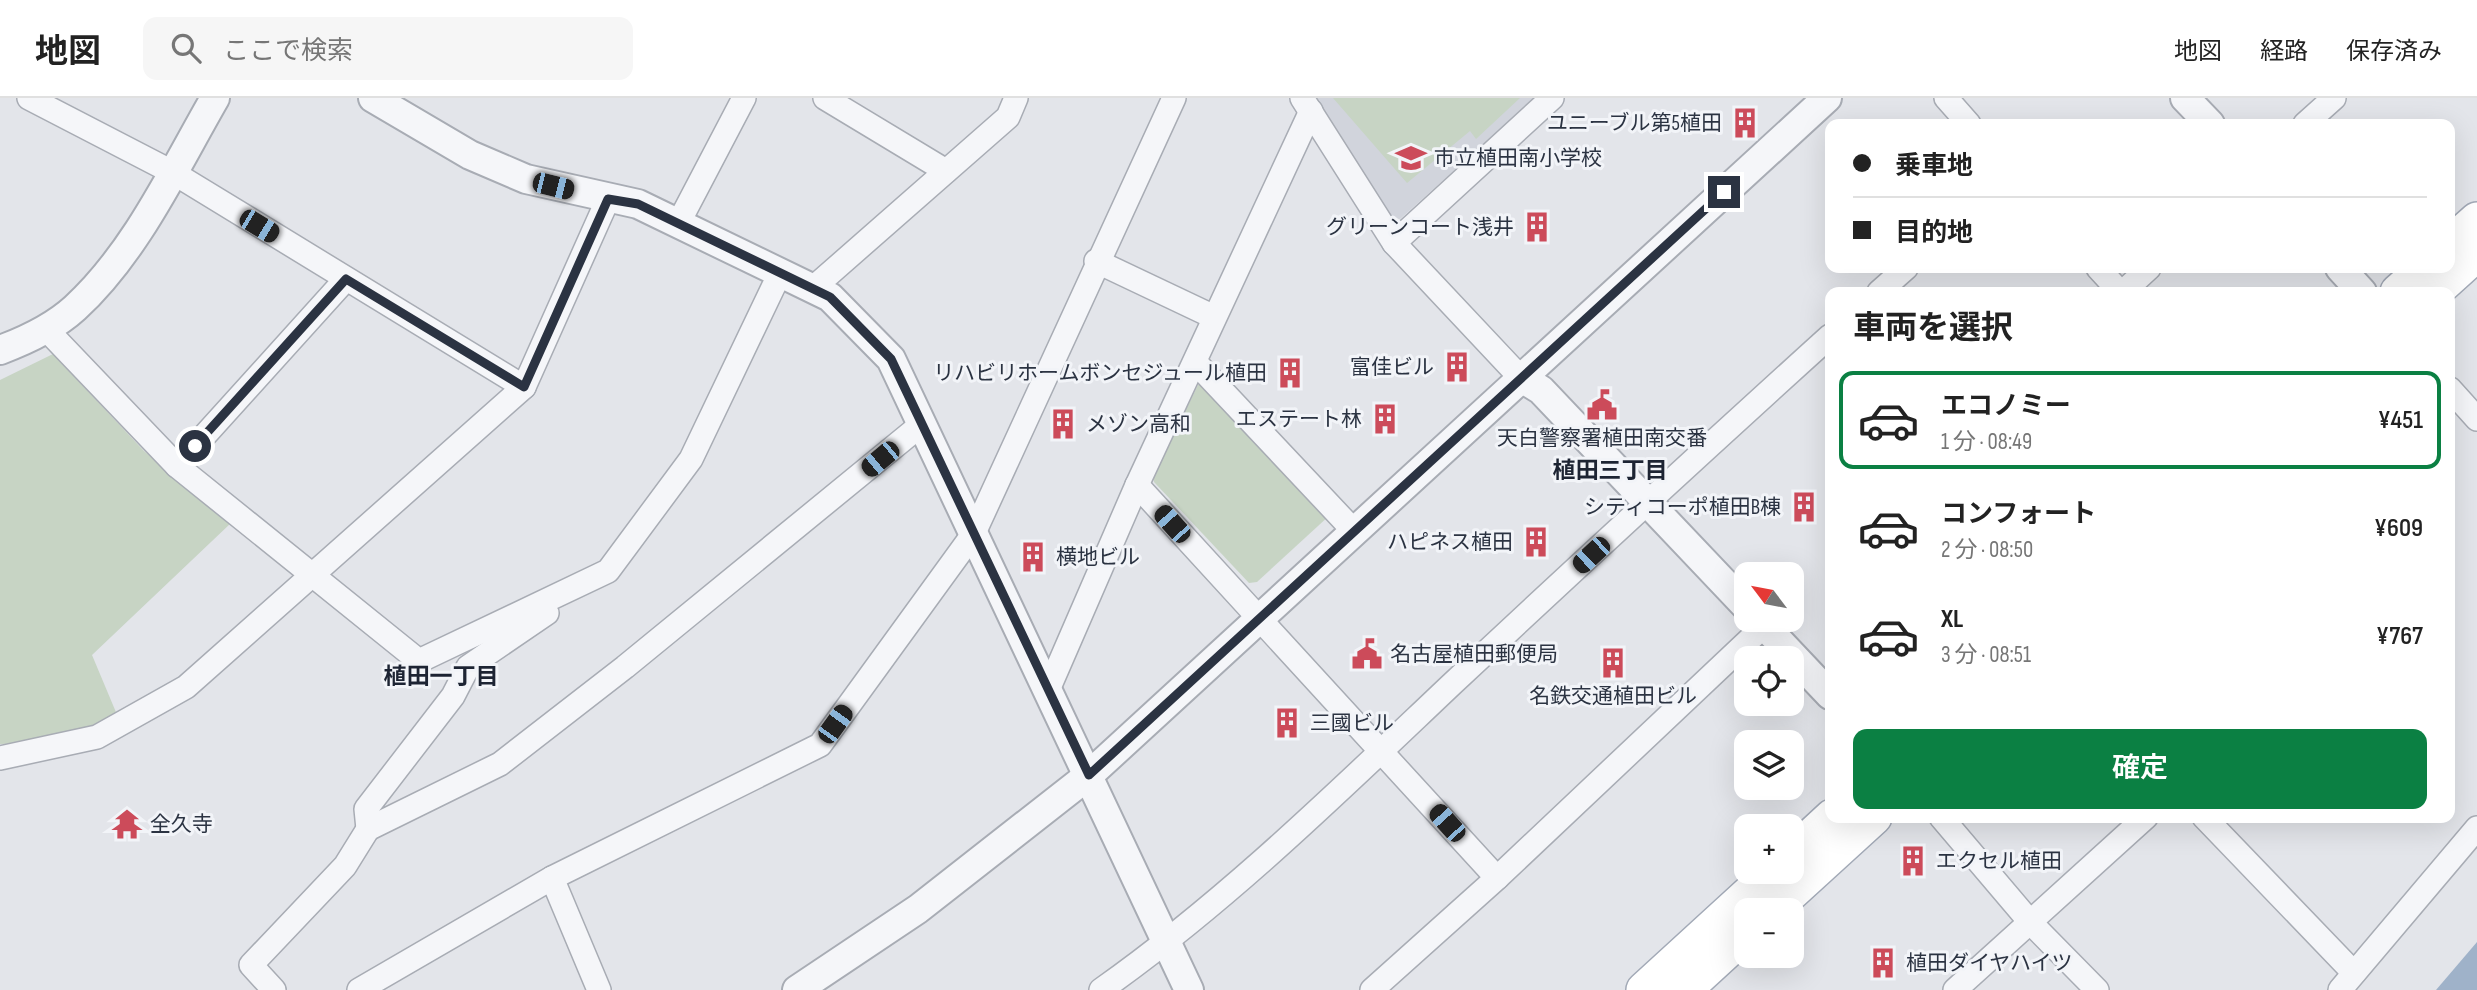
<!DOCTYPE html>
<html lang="ja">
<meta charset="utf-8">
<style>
body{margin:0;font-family:"Sofia Sans Condensed","Noto Sans JP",sans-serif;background:#f6f6f6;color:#222;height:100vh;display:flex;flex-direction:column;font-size:26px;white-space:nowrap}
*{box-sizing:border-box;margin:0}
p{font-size:23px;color:#767676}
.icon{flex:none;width:38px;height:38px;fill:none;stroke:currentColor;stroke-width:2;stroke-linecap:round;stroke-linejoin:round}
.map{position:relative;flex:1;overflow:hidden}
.drawer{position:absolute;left:1825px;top:189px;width:630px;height:536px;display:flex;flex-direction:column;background:#fff;border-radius:14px;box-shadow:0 7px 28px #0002}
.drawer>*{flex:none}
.hud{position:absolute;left:1825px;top:21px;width:630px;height:154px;border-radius:14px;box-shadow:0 7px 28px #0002;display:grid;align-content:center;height:154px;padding:0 28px;background:#fff}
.needle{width:46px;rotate:302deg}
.controls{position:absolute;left:1734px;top:464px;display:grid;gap:14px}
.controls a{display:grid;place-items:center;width:70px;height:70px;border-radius:14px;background:#fff;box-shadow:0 7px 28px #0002;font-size:35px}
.end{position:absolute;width:32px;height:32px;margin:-16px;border:9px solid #2b3342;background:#fff;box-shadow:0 0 0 4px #fff}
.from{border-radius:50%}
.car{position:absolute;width:21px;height:42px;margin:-21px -10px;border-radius:9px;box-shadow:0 0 5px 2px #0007;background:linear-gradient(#222 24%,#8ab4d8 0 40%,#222 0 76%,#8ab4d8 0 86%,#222 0)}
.hud b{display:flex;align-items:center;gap:24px;height:66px;font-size:26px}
.hud b+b{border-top:2px solid #e0e0e0}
.hud i{width:18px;height:18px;background:#222}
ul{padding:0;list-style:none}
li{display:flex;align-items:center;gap:21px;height:98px;margin:0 14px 10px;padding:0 14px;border:4px solid transparent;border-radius:14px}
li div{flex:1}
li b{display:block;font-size:26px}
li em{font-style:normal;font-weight:600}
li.on{border-color:#0b8043}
li>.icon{width:63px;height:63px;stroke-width:1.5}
h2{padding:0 28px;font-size:32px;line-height:84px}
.button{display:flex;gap:14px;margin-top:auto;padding:14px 28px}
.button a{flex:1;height:80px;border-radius:14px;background:#0b8043;color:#fff;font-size:28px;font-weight:600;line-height:80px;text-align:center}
header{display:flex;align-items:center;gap:42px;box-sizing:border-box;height:98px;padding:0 35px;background:#fff;border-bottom:2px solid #e0e0e0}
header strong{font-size:33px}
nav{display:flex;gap:38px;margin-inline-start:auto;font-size:24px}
.search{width:490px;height:63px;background:#f6f6f6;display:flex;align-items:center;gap:18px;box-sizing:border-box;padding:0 24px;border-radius:14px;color:#767676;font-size:26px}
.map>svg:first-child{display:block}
.built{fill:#d1d4dc}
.green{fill:#c7d4c4}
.water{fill:#9fb2c9}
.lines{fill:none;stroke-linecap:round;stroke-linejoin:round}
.minor-casing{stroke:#a8acb4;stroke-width:26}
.tertiary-casing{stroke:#a8acb4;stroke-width:32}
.primary-casing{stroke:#a2a9b6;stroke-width:38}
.minor{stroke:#f5f6f9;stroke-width:23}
.tertiary{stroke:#f5f6f9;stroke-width:28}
.primary{stroke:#fff;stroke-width:35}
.route{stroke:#2b3342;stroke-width:9}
.labels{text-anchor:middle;stroke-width:6;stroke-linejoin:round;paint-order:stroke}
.poi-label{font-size:21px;fill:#2b3342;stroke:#f2f4f8;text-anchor:start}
.neighbourhood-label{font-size:23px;font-weight:bold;fill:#1d2433;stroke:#f2f4f8}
</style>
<header>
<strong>地図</strong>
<div class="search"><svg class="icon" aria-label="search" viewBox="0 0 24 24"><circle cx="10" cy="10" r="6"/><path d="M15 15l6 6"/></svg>ここで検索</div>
<nav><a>地図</a><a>経路</a><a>保存済み</a></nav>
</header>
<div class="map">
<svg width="2477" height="892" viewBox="0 0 2477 892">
<rect width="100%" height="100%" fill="#e3e5ea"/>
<path class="built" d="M1316,0H1535L1400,121L1391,120Z"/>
<g class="green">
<path d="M1333,0H1520L1476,41L1470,33L1407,85Z"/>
<path d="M53,256L144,353L231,425L92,557L118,619L37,645L0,646V282Z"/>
<path d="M1207,285L1330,417L1257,484L1249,485L1154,384L1153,378L1198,287Z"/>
</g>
<path class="water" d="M2477,844V892H2436Z"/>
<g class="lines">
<g class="minor-casing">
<g id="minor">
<path d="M29,0L172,74L524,289"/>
<path d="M825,0L946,73"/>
<path d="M1302,0L1394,145L1520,279"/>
<path d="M1946,0L1969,26"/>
<path d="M2305,26L2334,0"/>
<path d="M679,124L744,0"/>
<path d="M1394,145L1552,0"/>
<path d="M1096,163L1214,219"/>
<path d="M2098,170L2120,194"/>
<path d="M812,191L1008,19L1016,0"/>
<path d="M1879,194L1906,170"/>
<path d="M2123,194L2149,170"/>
<path d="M46,231L177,368L419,563L608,473L691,361L780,175"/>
<path d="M1196,265L1354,433"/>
<path d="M2450,291L2477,321"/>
<path d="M177,368L346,181"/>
<path d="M1137,387L1497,780"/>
<path d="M547,515L468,569L453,598L366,711L368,731L500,666L625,569L922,326"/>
<path d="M1048,592L1137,387L1311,13"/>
<path d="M0,660L97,639L186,589L524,289L608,101"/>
<path d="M1941,719L2031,825L2097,892"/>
<path d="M2204,719L2354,875"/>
<path d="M552,780L599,892"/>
<path d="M274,892L251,867L345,768L368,731"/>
<path d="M359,892L552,780L820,647L974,435L1174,0"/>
<path d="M1101,892C1227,803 1340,692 1452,586C1577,469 1703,353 1830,238"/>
<path d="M1372,892L1497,780L1765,527"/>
<path d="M1955,892L2146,719"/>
<path d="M2340,892L2477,730"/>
</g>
</g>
<g class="tertiary-casing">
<g id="tertiary">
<path d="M373,0L470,57L526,81L638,106L830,199L891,261L1189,892"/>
<path d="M2185,0L2210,26"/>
<path d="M2340,170L2362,194"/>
<path d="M0,252C27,242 53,230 75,210C136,154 174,71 215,0"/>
<path d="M1520,279L1541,292L1746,508"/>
<path d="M1759,522L1830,597"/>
<path d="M797,892L918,811L1089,677L1827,0"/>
</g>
</g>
<g class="primary-casing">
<g id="primary">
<path d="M2450,146L2477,122"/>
<path d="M2398,194L2425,170"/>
<path d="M2434,194L2477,155"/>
<path d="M1792,756L1832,719"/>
<path d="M1772,812L1874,719"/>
<path d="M1644,892L1773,774"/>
<path d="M1684,892L1746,835"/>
</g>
</g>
<use href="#minor" class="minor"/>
<use href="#tertiary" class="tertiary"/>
<use href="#primary" class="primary"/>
</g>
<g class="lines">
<path class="route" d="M195,348L346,181L524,289L608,101L638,106L830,199L891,261L1089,677L1724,94"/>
</g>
<defs>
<g id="building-bare" transform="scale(2.415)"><path d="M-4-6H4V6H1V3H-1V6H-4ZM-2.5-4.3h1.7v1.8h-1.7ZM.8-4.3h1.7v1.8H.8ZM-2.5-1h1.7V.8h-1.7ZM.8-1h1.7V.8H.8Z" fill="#cc4b5a" stroke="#f2f4f8" stroke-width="2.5" paint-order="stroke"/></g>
<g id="school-bare" transform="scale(2.415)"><path d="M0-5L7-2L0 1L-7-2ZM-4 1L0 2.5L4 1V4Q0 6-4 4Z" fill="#cc4b5a" stroke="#f2f4f8" stroke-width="2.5" paint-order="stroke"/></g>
<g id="civic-bare" transform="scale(2.415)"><path d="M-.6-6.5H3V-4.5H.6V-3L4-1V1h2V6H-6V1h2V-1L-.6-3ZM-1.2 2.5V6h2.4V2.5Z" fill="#cc4b5a" stroke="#f2f4f8" stroke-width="2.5" paint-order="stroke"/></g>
<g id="temple-bare" transform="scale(2.415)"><path d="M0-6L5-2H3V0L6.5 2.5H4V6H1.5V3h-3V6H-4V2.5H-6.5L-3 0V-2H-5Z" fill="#cc4b5a" stroke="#f2f4f8" stroke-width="2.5" paint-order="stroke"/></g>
</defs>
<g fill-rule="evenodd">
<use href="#building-bare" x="1745" y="25"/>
<use href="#school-bare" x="1411" y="60"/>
<use href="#building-bare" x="1537" y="129"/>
<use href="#building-bare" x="1457" y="269"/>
<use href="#building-bare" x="1290" y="275"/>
<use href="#civic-bare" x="1602" y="307"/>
<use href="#building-bare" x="1385" y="321"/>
<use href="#building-bare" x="1063" y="326"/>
<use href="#building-bare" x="1804" y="409"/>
<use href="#building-bare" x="1536" y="444"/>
<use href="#building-bare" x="1033" y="459"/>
<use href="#civic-bare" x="1367" y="556"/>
<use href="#building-bare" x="1613" y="565"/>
<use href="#building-bare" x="1287" y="625"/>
<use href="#temple-bare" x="127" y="726"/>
<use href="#building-bare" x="1913" y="763"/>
<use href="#building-bare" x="1883" y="865"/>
</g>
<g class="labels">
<g class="poi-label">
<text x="1722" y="32" text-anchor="end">ユニーブル第5植田</text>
<text x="1434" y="67">市立植田南小学校</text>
<text x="1514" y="136" text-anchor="end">グリーンコート浅井</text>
<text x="1434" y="276" text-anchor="end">富佳ビル</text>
<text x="1267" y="282" text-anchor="end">リハビリホームボンセジュール植田</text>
<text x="1362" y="328" text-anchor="end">エステート林</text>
<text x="1086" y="333">メゾン高和</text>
<text x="1602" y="347" text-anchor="middle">天白警察署植田南交番</text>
<text x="1781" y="416" text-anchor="end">シティコーポ植田B棟</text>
<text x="1513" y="451" text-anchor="end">ハピネス植田</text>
<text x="1056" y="466">横地ビル</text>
<text x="1390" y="563">名古屋植田郵便局</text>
<text x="1613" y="605" text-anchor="middle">名鉄交通植田ビル</text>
<text x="1310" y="632">三國ビル</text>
<text x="150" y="733">全久寺</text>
<text x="1936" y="770">エクセル植田</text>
<text x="1906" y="872">植田ダイヤハイツ</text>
</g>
<g class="neighbourhood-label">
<text x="1610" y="380">植田三丁目</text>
<text x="441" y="586">植田一丁目</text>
</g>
</g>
</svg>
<div class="controls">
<a><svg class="needle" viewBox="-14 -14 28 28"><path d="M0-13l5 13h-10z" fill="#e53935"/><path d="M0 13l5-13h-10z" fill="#767676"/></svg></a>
<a><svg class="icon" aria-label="locate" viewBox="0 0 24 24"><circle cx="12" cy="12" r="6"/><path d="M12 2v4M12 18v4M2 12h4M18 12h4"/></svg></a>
<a><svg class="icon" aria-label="layers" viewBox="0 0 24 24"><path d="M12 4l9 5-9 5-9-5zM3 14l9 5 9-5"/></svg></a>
<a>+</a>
<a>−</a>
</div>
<i class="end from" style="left:195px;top:348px"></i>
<i class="end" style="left:1724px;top:94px"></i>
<i class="car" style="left:553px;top:88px;rotate:104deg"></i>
<i class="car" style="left:259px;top:128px;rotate:121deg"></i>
<i class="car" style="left:880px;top:361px;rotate:230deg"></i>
<i class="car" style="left:1172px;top:426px;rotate:318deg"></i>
<i class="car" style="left:1591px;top:457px;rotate:227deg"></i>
<i class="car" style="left:835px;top:626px;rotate:36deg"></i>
<i class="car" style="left:1447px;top:725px;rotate:318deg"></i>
<div class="hud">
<b><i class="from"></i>乗車地</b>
<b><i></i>目的地</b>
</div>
<section class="drawer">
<h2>車両を選択</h2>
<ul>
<li class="on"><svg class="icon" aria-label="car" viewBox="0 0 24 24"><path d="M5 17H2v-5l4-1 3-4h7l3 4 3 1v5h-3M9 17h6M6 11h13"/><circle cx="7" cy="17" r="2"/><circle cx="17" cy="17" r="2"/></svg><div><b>エコノミー</b><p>1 分 · 08:49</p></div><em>¥451</em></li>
<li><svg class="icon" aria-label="car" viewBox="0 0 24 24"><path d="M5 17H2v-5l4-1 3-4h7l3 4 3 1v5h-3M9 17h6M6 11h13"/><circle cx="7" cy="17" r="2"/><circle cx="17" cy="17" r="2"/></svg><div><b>コンフォート</b><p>2 分 · 08:50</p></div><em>¥609</em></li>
<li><svg class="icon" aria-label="car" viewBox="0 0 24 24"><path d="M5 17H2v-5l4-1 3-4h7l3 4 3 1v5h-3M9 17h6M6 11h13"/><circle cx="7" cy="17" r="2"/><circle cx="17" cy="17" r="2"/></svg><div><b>XL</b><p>3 分 · 08:51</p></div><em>¥767</em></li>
</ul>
<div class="button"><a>確定</a></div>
</section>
</div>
